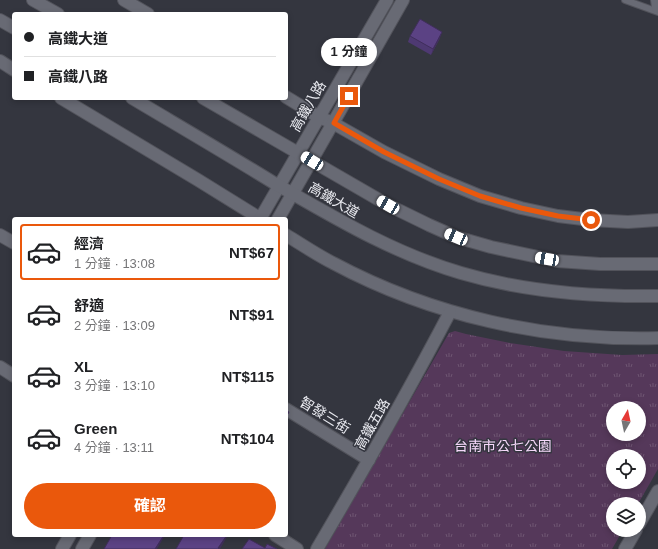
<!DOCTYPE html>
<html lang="zh-TW">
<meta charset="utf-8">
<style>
body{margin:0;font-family:Helvetica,"Noto Sans TC",sans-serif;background:#f6f6f6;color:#202124;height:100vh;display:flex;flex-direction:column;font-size:15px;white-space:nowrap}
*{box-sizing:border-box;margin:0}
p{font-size:13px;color:#757577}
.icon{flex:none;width:22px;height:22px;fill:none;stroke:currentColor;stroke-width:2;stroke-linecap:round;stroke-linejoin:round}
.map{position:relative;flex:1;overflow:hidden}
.details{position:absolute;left:12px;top:217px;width:276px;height:320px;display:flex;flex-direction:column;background:#fff;border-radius:4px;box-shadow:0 2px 6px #0003}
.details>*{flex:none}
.guide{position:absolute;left:12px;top:12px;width:276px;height:88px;border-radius:4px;box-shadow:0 2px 6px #0003;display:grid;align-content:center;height:88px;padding:0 12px;background:#fff}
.needle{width:26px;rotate:9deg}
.tools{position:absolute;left:606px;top:401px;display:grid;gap:8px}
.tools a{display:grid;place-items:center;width:40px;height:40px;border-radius:50%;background:#fff;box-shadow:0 2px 6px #0003;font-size:20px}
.end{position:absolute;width:18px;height:18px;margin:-9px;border:5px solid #ea580c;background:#fff;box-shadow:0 0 0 2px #fff}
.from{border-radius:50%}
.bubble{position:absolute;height:28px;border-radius:14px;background:#fff;box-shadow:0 2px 6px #0003;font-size:13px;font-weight:700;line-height:28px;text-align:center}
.car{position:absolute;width:12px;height:24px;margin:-12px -6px;border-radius:5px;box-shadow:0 0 3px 1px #0007;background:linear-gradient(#fff 24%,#345 0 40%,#fff 0 76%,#345 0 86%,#fff 0)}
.guide b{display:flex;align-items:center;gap:14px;height:38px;font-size:15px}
.guide b+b{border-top:1px solid #e0e0e0}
.guide i{width:10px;height:10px;background:#202124}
ul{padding:7px 0 0;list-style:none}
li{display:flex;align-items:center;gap:12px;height:56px;margin:0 8px 6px;padding:0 4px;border:2px solid transparent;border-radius:4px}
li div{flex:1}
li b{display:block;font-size:15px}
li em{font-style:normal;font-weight:700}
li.selected{border-color:#ea580c}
li>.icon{width:36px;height:36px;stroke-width:1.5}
.button{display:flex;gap:8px;margin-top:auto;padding:8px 12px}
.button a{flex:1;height:46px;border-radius:24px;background:#ea580c;color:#fff;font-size:16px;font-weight:700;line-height:46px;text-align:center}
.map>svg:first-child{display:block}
.park{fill:url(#park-tufts);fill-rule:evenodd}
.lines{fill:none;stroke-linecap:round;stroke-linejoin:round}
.lane-casing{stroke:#52535b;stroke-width:8}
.street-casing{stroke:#52535b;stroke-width:14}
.secondary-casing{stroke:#52535b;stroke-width:14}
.lane{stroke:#686a74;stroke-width:6}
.street{stroke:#686a74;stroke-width:12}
.secondary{stroke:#686a74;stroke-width:12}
.wall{fill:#4e3972}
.shaded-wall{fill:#402e5c}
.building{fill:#5b4284;stroke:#402e5c}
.route{stroke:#ea580c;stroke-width:5}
.labels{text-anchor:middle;stroke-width:3;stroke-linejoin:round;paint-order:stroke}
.street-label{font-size:14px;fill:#eaebf1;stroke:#34363f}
.park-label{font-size:14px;fill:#f5d8fa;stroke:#34363f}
</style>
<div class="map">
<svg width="658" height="549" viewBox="0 0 658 549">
<defs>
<pattern id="park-tufts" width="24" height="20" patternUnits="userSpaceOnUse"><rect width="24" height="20" fill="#55385a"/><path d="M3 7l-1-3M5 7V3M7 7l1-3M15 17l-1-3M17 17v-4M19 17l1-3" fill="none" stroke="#6e5572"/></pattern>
</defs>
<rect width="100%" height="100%" fill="#34363f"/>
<path class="park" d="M455,331L466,334L510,343L564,351L622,355L658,354V469L638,504H613V530H623L612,549H325L449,333ZM613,408H639V434H613ZM613,456H639V482H613Z"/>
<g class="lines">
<g class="lane-casing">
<path id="lane" d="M625,0L658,12"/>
</g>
<g class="street-casing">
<g id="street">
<path d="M124,0L148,14"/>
<path d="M657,0L658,7"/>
<path d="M0,61L14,70"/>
<path d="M286,97L319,117L333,123L384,152L439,179L480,196L521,208L558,216L591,220L628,222L658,220"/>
<path d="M61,98L198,180L261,219"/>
<path d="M260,219L387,0"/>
<path d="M278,219L333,123L403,0"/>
<path d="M0,235L14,243"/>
<path d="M286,235C301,244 317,255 333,263C432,316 545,341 658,338"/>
<path d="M0,367L14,376"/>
<path d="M286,409L369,460"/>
<path d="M639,524L658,491"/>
<path d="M275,535L297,549"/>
<path d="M62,549L70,535"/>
<path d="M82,549L90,535"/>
<path d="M317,549C363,471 408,392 450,312"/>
<path d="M625,549L636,530"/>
</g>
</g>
<g class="secondary-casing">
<g id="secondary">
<path d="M33,0L58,14"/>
<path d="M0,20L14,28"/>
<path d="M132,98C179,126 227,154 274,183C335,218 393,253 461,273C525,292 592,297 658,296"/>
<path d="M203,98L388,205L429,225L456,237L491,247L557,261L600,264H658"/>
</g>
</g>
<use href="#lane" class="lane"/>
<use href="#street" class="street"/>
<use href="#secondary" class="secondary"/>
</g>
<path class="wall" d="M410,36L440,38L431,55L408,42Z"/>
<g class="shaded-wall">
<path d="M442,32L440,38L431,55L433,49Z"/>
<path d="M164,535H165L157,549H155Z"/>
<path d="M227,535H228L220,549H218Z"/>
</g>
<g class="building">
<path d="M420,19L442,32L433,49L410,36Z"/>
<path d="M286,411L289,412L286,417Z"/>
<path d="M112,535H164L155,549H104Z"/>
<path d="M184,535H227L218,548L219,549H176Z"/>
<path d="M249,539L265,548L267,544L277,549H242Z"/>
</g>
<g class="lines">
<path class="route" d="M349,96L334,123L384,152L439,179L480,196L521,208L558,216L591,220"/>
</g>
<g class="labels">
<g class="street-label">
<text transform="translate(308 106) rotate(-60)" y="5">高鐵八路</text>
<text transform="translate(334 200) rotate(30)" y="5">高鐵大道</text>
<text transform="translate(325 415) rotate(32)" y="5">智發三街</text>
<text transform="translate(372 424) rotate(-61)" y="5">高鐵五路</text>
</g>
<g class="park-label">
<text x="503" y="451">台南市公七公園</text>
</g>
</g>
</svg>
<div class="tools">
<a><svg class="needle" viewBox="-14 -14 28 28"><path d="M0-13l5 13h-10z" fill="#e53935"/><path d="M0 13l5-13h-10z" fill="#757577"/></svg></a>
<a><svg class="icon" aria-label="locate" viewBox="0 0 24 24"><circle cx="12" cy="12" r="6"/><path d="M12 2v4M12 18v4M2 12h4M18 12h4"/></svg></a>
<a><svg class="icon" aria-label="layers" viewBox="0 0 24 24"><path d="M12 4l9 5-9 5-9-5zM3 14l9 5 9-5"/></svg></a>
</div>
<i class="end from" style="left:591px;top:220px"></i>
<i class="end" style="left:349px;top:96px"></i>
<div class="bubble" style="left:321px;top:38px;width:56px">1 分鐘</div>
<i class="car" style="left:312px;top:161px;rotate:302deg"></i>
<i class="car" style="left:388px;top:205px;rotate:300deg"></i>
<i class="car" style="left:456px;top:237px;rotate:293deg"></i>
<i class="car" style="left:547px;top:259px;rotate:280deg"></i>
<div class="guide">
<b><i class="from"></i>高鐵大道</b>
<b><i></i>高鐵八路</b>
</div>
<section class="details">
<ul>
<li class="selected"><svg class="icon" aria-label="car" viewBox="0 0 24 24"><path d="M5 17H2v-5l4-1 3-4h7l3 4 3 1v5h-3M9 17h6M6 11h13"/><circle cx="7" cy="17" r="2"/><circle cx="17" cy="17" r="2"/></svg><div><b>經濟</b><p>1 分鐘 · 13:08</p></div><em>NT$67</em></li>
<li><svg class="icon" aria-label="car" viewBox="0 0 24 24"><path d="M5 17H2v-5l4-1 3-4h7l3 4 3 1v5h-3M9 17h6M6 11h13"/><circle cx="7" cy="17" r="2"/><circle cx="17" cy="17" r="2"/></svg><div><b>舒適</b><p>2 分鐘 · 13:09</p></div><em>NT$91</em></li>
<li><svg class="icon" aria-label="car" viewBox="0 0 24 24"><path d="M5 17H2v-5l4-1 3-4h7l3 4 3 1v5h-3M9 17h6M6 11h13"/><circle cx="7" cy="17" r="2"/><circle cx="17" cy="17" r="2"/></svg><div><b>XL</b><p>3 分鐘 · 13:10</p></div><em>NT$115</em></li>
<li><svg class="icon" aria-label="car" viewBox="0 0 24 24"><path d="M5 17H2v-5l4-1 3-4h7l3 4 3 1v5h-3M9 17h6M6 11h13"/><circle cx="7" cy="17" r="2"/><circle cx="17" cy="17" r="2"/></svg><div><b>Green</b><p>4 分鐘 · 13:11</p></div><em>NT$104</em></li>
</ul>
<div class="button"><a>確認</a></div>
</section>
</div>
